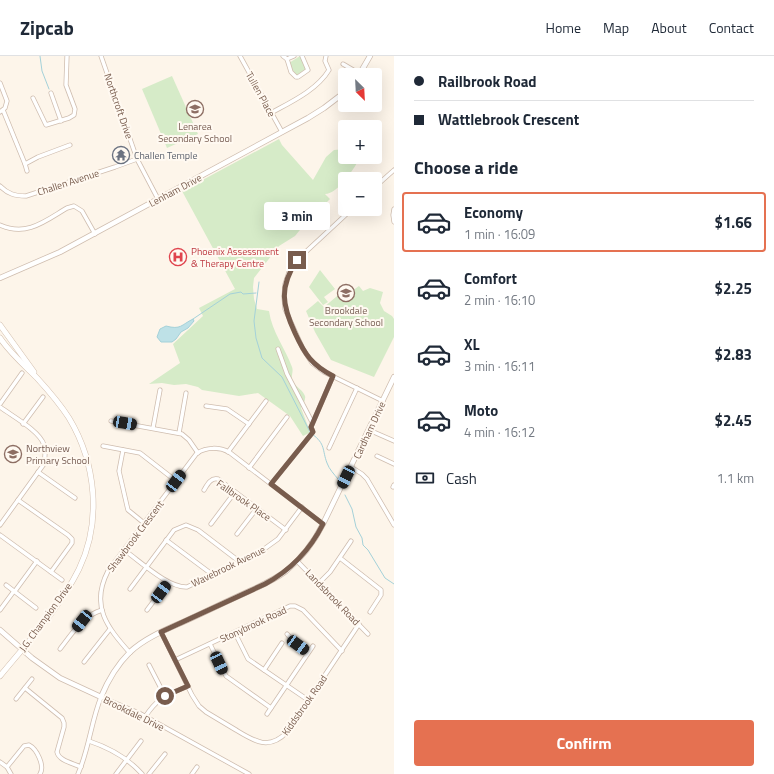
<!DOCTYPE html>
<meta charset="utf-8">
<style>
body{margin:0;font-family:"Titillium Web",sans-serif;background:#f6f6f7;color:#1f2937;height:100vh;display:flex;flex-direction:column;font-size:15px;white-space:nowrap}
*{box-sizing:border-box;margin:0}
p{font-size:13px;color:#747a83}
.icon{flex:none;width:22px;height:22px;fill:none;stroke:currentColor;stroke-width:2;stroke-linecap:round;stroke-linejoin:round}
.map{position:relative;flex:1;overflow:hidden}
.panel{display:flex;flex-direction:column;background:#fff;width:380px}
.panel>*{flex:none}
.top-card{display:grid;align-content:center;height:88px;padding:0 20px;background:#fff}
.needle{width:26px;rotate:156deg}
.fabs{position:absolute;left:338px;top:12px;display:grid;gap:8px}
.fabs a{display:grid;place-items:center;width:44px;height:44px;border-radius:4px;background:#fff;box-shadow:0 4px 16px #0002;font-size:20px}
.end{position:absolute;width:18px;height:18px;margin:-9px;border:5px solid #785c4d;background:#fff;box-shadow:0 0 0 2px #fff}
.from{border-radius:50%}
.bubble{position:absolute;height:28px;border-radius:4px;background:#fff;box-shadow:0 4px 16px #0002;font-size:13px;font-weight:700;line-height:28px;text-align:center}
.car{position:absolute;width:12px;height:24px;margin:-12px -6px;border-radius:5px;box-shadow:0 0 3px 1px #0007;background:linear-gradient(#222 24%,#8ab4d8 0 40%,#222 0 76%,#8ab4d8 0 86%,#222 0)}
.top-card b{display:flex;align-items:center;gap:14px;height:38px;font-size:15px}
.top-card b+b{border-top:1px solid #e0e1e3}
.top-card i{width:10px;height:10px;background:#1f2937}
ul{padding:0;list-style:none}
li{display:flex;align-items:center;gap:12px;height:60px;margin:0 8px 6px;padding:0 12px;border:2px solid transparent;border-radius:4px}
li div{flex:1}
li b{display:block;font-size:15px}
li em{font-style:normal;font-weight:700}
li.current{border-color:#e57151}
li>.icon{width:36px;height:36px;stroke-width:1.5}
h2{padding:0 20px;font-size:18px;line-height:48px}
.pay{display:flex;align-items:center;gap:10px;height:44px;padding:0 20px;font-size:15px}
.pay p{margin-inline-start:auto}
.button{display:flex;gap:8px;margin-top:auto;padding:8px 20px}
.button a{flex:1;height:46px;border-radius:4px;background:#e57151;color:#fff;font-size:16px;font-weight:700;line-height:46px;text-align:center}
header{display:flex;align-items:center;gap:24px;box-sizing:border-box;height:56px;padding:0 20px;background:#fff;border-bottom:1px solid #e0e1e3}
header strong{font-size:19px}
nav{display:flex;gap:22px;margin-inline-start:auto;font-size:14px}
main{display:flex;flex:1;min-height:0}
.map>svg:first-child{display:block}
.green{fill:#d6ebc8}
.water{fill:#bee1e7;stroke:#a4d1d9}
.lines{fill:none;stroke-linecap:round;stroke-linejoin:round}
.stream{stroke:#a4d1d9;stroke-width:1}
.minor-casing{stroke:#cfbdaf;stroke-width:5}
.tertiary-casing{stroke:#cfbdaf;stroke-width:6}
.secondary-casing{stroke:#d2bead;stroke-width:6}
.minor{stroke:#fff;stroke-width:3.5}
.tertiary{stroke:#fff;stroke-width:4.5}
.secondary{stroke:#fff;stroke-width:5}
.route{stroke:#785c4d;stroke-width:5}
.labels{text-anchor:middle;stroke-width:4;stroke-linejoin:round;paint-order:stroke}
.street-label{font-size:10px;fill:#785c4d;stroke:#fff9f1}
.education-label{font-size:10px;fill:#785e54;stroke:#fff9f1}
.worship-label{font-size:10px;fill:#5b616d;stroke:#fff9f1;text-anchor:start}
.health-label{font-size:10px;fill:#be3a42;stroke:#fff9f1;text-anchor:start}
</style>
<header>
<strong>Zipcab</strong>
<nav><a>Home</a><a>Map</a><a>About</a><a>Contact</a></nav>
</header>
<main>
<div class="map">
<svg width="394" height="718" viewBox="0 0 394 718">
<rect width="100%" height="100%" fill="#fdf5ea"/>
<g class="green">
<path d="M300,0L307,13L296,20L289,7Z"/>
<path d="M172,20L198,78L167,92L142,33Z"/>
<path d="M279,83L282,89L313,124L326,101L334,94L345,93V101H355L357,107C351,117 337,138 325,138L330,143L304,169L295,180L279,190L254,222L253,231L254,243L257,253L269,255C272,276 285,292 292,311C294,316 290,320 293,326C296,331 303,334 305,340C306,344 303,348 301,352L309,373V377L303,380L290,360L258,337L239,340L202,334L198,331L186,328L174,329L162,327L149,328L180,307L173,288L203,260L199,252L235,233L182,135Z"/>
<path d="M320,214L335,233L324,241L328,246L323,249L309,231Z"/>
<path d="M359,230L363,235L370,232L383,236L380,247L384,255L392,260L394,263V281L374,321L331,304L315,276L306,255L318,245L324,251L348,231L352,235Z"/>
</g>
<path class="water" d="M193,263L194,265L188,272L181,276L176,283L172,286H161L157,281L160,273L166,270C181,274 181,269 193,263Z"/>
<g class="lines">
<g class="stream">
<path d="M40,0L42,15L49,33"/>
<path d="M259,226L254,265L256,282L262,302L282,321L310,376"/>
<path d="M193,263L230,238L241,236L243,238L256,237"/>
<path d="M312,378C326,388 322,394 327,407C329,413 334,418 338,423"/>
<path d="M345,439L352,453L356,471L362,482L363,489L368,494L385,522L394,528"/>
</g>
<g class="minor-casing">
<g id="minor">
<path d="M101,0L137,103L158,143"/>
<path d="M240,0L282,76"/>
<path d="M283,0L287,3L294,0"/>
<path d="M287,3L291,16L296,21H298L308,14L302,0"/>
<path d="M343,8L360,18"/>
<path d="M0,27L7,45L5,52L0,56"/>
<path d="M51,37L61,65"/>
<path d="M33,42L46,69L69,62L74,59L75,53L66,29L67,0"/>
<path d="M3,54L25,108L27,115"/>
<path d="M271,57C291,46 317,34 329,14L325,5L326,0"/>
<path d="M25,108L38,101L70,89"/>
<path d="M0,130C8,138 15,140 26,140L115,111L137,103"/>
<path d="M375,131L394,114"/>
<path d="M352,153L297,204L289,216L285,228L284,241L285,253L303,293L312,307L324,316L383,345"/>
<path d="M394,153L393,159L394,166"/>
<path d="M0,169C27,181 45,165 67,152L74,150L82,155L95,178"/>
<path d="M278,293L287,318L312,366"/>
<path d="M0,348L22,317"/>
<path d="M206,350L227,353L249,368"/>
<path d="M0,351C12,360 40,375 44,389C46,395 45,402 44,408L0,469"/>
<path d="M111,365L182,378L189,384L198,397"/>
<path d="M23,368L43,341"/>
<path d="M153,372L160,334"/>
<path d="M369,374L394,385"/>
<path d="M179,377L186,337"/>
<path d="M103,390L140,397L176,425"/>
<path d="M329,392L357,332"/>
<path d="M123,394L119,415L127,450L128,454L144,467"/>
<path d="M228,396L266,345"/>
<path d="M377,400L394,408"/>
<path d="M351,411L362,418L367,423L394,469"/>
<path d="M249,412L287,361"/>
<path d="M38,416L75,442"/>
<path d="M271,428L313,376L311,371L333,320"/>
<path d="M393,431L394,429"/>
<path d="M204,434C207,429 211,421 218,423L286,474"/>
<path d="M18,444L68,479L72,483V487L51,516"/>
<path d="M211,468L235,436"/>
<path d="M237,478L257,452"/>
<path d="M0,479L62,524"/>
<path d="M166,484L213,519"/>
<path d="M124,494C140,505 168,532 187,531L260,496L278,483L302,451"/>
<path d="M340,502L381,534V539L370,556"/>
<path d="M297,505L368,578"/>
<path d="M319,527L330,516L351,485"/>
<path d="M6,529L36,552"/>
<path d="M130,533L174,474L186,469L198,474L240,506"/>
<path d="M15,535L37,505"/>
<path d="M0,554L14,535"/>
<path d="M147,554L168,526"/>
<path d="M161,576L192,639L199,650L206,656C216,662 226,668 236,674C254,685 269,695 287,676L359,568"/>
<path d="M235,577L248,603L308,644"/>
<path d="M287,578L295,587L308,597"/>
<path d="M210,588L226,620L271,652"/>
<path d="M60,593C72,578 82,560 102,554"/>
<path d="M130,597C107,571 90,550 108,515L197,397C207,391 219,391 229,396L323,468"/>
<path d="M175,604L290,550H295L303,554L342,595"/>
<path d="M84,606L110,573"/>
<path d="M149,609L165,640"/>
<path d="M264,614L282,587"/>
<path d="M25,632L62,662L64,667V671L57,696C59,705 73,707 81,711"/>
<path d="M16,643L32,623"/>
<path d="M267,658L313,590"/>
<path d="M145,661C158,641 167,639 188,630"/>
<path d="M89,685C110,692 127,701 142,718"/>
<path d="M0,706L7,711L11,718"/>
<path d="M7,711L24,690L29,689C37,693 45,710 40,718"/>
<path d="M78,718C89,693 91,666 101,641L139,657L249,718"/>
<path d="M116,718L141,685"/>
<path d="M149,718L165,698"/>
<path d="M192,718L197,711"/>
</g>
</g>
<g class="tertiary-casing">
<g id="tertiary">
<path d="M359,19L370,0"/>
<path d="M0,222L60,196L308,62L324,52L345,36"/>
<path d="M0,574L32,602L60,622L101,641C108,624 117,609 130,596C145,582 165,574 183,566C203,557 223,547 243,538C258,531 273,525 286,515C302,502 314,486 323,468L394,321"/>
</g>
</g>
<g class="secondary-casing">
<g id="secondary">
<path d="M0,269L34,316"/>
<path d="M0,282C10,297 24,309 37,322C48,334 60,348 69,362C96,407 102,465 79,513C59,553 28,586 0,620"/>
</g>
</g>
<use href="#minor" class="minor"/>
<use href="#tertiary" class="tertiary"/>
<use href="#secondary" class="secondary"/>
</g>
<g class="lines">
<path class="route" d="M165,640L188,630L161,576L265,528C291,514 310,494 323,468L271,428L313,376L311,371L333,320C312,309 305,299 295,277C282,249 279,231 297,204"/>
</g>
<defs>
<g id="school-ring" transform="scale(0.9)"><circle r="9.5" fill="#fff9f1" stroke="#8d6e63" stroke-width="1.5"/><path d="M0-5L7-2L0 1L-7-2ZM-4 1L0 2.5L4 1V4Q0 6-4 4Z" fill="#8d6e63"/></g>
<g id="temple-ring" transform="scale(0.9)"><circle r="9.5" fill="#fff9f1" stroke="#6b7280" stroke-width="1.5"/><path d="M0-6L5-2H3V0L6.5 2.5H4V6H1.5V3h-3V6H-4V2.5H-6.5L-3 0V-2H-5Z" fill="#6b7280"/></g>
<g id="hospital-ring" transform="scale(0.9)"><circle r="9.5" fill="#fff9f1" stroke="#e0444e" stroke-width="1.5"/><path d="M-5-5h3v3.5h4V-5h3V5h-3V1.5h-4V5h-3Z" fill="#e0444e"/></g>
</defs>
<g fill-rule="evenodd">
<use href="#school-ring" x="195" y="53"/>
<use href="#temple-ring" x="121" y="99"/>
<use href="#hospital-ring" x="178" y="201"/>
<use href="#school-ring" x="346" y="237"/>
<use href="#school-ring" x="13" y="398"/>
</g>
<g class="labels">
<g class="street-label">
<text transform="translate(261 38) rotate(61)" y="4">Tullen Place</text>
<text transform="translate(119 50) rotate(71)" y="4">Northcroft Drive</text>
<text transform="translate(68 126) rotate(-18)" y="4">Challen Avenue</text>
<text transform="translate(175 134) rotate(-28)" y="4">Lenham Drive</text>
<text transform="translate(369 374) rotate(-65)" y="4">Cardham Drive</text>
<text transform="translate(244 444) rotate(35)" y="4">Fallbrook Place</text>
<text transform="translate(135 480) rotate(-53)" y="4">Shawbrook Crescent</text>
<text transform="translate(228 510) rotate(-26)" y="4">Wavebrook Avenue</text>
<text transform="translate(333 541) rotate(46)" y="4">Landsbrook Road</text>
<text transform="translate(45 561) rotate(-54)" y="4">J.G. Champion Drive</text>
<text transform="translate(253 568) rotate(-25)" y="4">Stonybrook Road</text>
<text transform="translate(304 649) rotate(-55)" y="4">Kiddsbrook Road</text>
<text transform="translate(134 657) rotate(26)" y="4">Brookdale Drive</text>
</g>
<g class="education-label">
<text x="195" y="74">Lenarea<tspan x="195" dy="12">Secondary School</tspan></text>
<text x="346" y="258">Brookdale<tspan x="346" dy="12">Secondary School</tspan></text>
<text x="26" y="396" text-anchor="start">Northview<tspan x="26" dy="12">Primary School</tspan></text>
</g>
<g class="worship-label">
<text x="134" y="103">Challen Temple</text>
</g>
<g class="health-label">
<text x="191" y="199">Phoenix Assessment<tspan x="191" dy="12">&amp; Therapy Centre</tspan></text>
</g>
</g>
</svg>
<div class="fabs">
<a><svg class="needle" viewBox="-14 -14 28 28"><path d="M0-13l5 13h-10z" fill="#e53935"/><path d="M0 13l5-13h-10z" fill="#747a83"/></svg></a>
<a>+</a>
<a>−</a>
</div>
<i class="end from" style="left:165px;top:640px"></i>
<i class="end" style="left:297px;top:204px"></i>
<div class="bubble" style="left:264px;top:146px;width:66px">3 min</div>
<i class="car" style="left:125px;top:367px;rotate:100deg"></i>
<i class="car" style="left:346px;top:421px;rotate:206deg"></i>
<i class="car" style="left:176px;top:425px;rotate:37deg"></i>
<i class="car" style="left:161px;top:536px;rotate:37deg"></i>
<i class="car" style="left:82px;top:565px;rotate:218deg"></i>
<i class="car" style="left:298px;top:589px;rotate:126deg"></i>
<i class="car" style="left:219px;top:607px;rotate:155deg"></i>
</div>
<section class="panel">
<div class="top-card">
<b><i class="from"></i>Railbrook Road</b>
<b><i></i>Wattlebrook Crescent</b>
</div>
<h2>Choose a ride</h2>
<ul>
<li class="current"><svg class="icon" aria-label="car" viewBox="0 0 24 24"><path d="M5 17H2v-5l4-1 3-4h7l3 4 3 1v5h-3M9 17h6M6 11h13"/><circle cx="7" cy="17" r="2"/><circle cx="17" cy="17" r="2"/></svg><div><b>Economy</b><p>1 min · 16:09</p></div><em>$1.66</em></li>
<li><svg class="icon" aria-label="car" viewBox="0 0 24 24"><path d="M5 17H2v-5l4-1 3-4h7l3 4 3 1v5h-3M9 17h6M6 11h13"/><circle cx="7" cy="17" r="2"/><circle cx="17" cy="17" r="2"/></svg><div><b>Comfort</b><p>2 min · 16:10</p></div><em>$2.25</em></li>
<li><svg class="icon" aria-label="car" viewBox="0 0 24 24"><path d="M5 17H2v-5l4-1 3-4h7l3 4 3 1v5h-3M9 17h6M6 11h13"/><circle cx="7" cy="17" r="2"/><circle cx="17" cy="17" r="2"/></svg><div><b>XL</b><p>3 min · 16:11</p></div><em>$2.83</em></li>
<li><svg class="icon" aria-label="car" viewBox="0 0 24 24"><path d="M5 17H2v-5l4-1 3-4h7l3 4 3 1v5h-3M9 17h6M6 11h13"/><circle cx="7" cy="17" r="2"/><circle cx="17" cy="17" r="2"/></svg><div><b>Moto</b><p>4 min · 16:12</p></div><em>$2.45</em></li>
</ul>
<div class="pay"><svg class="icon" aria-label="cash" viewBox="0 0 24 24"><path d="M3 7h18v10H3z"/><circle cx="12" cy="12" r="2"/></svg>Cash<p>1.1 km</p></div>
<div class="button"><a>Confirm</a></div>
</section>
</main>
